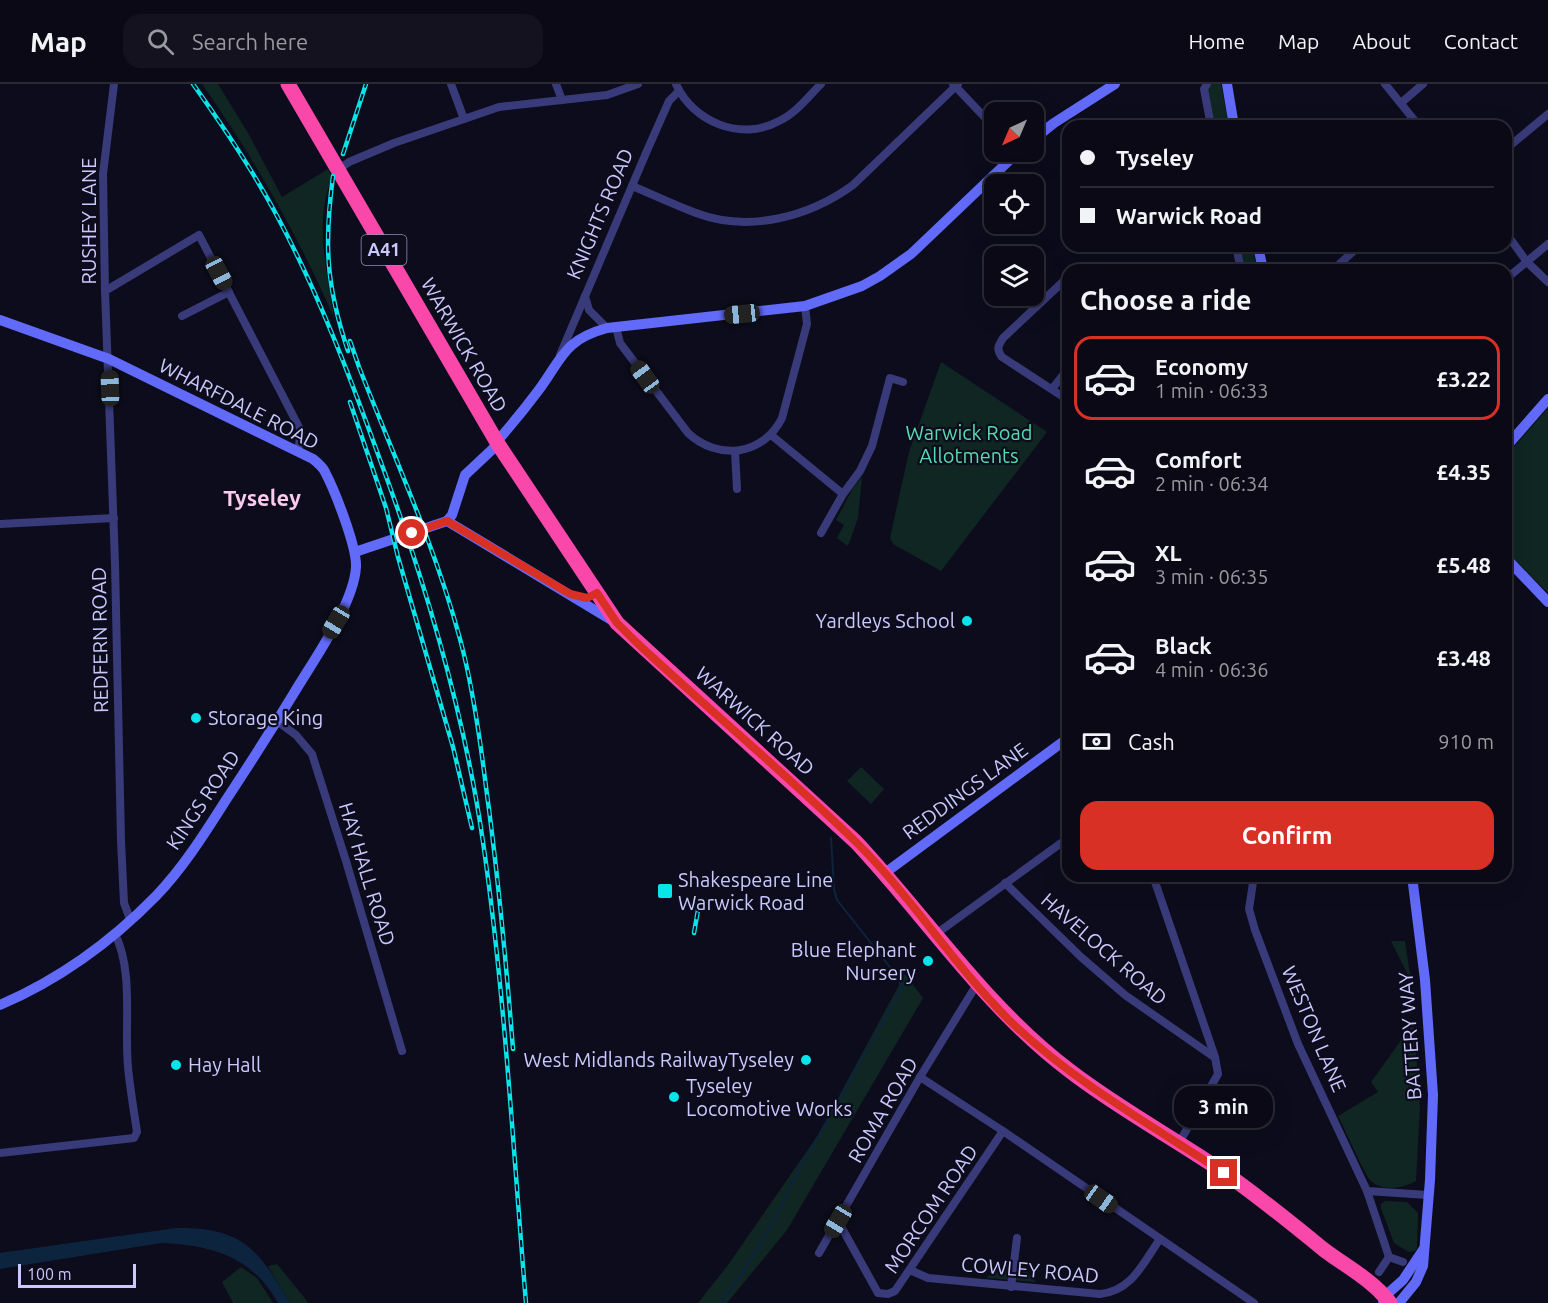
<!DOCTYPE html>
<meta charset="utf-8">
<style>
body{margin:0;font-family:Ubuntu,sans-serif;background:#13121e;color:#f1f3f6;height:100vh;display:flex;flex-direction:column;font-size:22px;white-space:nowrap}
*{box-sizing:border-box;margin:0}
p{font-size:20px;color:#999aa0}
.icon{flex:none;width:33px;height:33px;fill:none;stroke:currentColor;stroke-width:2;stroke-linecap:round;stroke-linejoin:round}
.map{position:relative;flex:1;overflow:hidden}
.details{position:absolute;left:1062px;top:180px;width:450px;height:618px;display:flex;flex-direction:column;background:#0a0915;border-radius:18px;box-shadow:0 6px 24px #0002,0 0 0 2px #2a2a34}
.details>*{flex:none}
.hud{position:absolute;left:1062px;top:36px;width:450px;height:132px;border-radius:18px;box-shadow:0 6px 24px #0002,0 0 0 2px #2a2a34;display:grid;align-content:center;height:132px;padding:0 18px;background:#0a0915}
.needle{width:39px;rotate:224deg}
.fabs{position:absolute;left:984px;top:18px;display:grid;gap:12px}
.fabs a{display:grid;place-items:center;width:60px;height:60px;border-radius:12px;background:#0a0915;box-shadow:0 6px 24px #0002,0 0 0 2px #2a2a34;font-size:30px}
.scale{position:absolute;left:18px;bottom:15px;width:118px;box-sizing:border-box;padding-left:6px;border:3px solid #cac8fd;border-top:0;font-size:16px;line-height:21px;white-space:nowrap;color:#cac8fd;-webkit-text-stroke:4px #0d0c1c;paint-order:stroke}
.end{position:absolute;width:27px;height:27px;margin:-14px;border:8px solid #d93025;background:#fff;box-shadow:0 0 0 3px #fff}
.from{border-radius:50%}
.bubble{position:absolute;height:42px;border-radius:18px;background:#0a0915;box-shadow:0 6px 24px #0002,0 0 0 2px #2a2a34;font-size:20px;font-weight:600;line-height:42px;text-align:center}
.car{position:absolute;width:18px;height:36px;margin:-18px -9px;border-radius:8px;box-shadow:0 0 4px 2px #0007;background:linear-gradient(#222 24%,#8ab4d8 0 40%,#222 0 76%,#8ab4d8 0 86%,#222 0)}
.hud b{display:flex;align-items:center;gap:21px;height:57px;font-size:22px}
.hud b+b{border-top:2px solid #2a2a34}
.hud i{width:15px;height:15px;background:#f1f3f6}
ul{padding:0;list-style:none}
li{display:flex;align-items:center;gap:18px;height:84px;margin:0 12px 9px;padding:0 6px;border:3px solid transparent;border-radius:18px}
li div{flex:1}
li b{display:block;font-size:22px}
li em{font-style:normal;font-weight:600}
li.on{border-color:#d93025}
li>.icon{width:54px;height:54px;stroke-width:1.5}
h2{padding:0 18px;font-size:27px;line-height:72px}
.pay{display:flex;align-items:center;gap:15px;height:66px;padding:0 18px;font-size:22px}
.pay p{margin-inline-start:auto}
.primary-button{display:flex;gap:12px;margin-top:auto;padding:12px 18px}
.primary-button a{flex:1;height:69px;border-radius:18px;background:#d93025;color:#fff;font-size:24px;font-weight:600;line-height:69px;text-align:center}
header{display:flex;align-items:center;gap:36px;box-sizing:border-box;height:84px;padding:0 30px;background:#0a0915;border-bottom:2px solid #2a2a34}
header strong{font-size:28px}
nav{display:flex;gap:33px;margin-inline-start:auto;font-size:21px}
.search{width:420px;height:54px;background:#13121e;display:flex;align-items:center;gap:15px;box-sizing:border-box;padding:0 21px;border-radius:18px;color:#999aa0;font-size:22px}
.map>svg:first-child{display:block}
.green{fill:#0f2623}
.water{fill:#0d243f}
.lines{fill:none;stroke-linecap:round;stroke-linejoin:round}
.stream{stroke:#0d243f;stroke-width:2}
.street{stroke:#383a7a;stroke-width:8}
.secondary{stroke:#626afa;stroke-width:10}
.highway{stroke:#fa47aa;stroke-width:15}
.rail-casing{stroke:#07e5eb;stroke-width:4.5}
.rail{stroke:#0d0c1c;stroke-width:2;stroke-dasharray:7;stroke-linecap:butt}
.route{stroke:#d93025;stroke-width:8}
.poi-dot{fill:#07e5eb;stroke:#0d0c1c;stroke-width:2}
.labels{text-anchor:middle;stroke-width:4.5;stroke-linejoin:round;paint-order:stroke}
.shield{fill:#0d0c1c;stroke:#9190ba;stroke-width:1.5}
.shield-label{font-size:18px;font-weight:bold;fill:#cac8fd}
.street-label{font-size:20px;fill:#cac8fd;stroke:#0d0c1c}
.park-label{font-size:20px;fill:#58daaf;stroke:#0d0c1c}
.poi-label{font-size:20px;fill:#cac8fd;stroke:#0d0c1c;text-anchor:start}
.quarter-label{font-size:22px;font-weight:bold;fill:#fdcaef;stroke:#0d0c1c}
</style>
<header>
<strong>Map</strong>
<div class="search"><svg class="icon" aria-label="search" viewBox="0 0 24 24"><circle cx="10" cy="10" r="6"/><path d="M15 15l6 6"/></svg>Search here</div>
<nav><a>Home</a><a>Map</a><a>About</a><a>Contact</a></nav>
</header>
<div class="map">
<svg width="1548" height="1219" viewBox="0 0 1548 1219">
<rect width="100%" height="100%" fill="#0d0c1c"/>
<g class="green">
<path d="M202,0H218L248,49L282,113L328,85L332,93C314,139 327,187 334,234C298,151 254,74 202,0Z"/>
<path d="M1211,0H1221L1229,42H1214L1207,6Z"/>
<path d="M1238,162H1252L1257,186H1244Z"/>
<path d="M941,278L1047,348L941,487L893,460L890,454L909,368Z"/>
<path d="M1548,324V509L1506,467V372Z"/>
<path d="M862,393L858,434L848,462L837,454L844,441L836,436L853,404Z"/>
<path d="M861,683L884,705L871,720L847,697Z"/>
<path d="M1391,857H1405L1411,897Z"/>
<path d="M905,890L923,914L787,1146L727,1219H698L728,1181L818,1051Z"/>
<path d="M1414,943L1420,1022L1416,1097C1404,1104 1383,1108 1371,1097C1365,1092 1344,1043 1338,1032L1378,1008L1371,998L1410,944Z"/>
<path d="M1385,1117L1407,1118L1418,1129L1417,1164L1415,1167L1409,1168L1394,1159L1381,1124V1120Z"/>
<path d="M1011,1175L1018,1177L1036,1198L986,1194Z"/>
<path d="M277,1180L307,1217L308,1219H290L268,1182Z"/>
<path d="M241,1183L257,1194L273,1219H233L222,1198Z"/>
</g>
<path class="water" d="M176,1144C243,1143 259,1166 290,1219H278C252,1173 213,1161 161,1159L0,1185V1169Z"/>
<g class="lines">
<path class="stream" d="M720,1219C749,1182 774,1140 793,1097L902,904L897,892L837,816L834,805L831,754"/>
<g class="street">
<path d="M114,0L103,90L105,207L115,479L121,757L124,819L130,835"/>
<path d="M451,0L464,35"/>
<path d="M556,0L562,16"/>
<path d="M676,0C693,38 741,58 779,37C796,29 808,13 821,0"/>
<path d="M953,0L994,43"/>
<path d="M1207,0L1204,5L1211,42"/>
<path d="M1385,0L1419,42"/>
<path d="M1401,19L1423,0"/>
<path d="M1506,65L1548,30"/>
<path d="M338,86L349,78L394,59L499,23L607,11L638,0"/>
<path d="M632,102C654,111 674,121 696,129C749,149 809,133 853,101L958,0"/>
<path d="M1506,149L1527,178L1548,198"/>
<path d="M1236,162L1241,186"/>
<path d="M1076,186L1080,183L1088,186"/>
<path d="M1333,186L1359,162"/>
<path d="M1068,193L1003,254C998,262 996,265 1002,273L1068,316"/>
<path d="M1506,195L1548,160"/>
<path d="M105,207L199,151L301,347L298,367"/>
<path d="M585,212L589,226L607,244"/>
<path d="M182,232L229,208"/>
<path d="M616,243L620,259L688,349C718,377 763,372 782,334L807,240L805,222"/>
<path d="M560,271L646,69L669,17L679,7"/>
<path d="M1052,305L1068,285"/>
<path d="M771,351L843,410"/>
<path d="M735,367L737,405"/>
<path d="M0,440L114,434"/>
<path d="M821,449L843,410L860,387L872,362L890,294L903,298"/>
<path d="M277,637L296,651L312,670L346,777L402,967"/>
<path d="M1153,792L1215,973L1218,990L1179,1059"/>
<path d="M1254,792L1249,825L1255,846L1298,960L1367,1107L1389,1173"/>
<path d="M1005,799L1081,873L1125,911L1214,973"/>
<path d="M936,850L1068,754"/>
<path d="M920,993L1003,1047L1254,1219"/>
<path d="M0,1069L134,1054L137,1048C134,1027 130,1005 128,983C124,942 134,888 115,850"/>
<path d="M1367,1107L1428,1111"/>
<path d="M838,1137L878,1209L888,1210L895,1207L1003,1047"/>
<path d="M819,1169L920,993L977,900"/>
<path d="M1389,1173L1403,1178"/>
<path d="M910,1186L928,1194L1100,1210C1132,1207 1143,1179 1160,1155"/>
<path d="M1379,1188L1389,1173"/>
<path d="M1011,1203L1017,1154"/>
</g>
<g class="secondary">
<path d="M1227,0L1234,42"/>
<path d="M1034,55L1054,39L1115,0"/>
<path d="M1258,162L1263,186"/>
<path d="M0,236L109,275L313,375C318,379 323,383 325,388C335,407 357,463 356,483C354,520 313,577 294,609C272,645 249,681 226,716C205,749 183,784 156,812C112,857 58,896 0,921"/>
<path d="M1506,363L1548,315"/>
<path d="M447,437L452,431L465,391L498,360L500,354C513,339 526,323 538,307C562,275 563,256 607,244L805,222L862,202L880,192L911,170L1018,68"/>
<path d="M355,468L447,437L613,537"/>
<path d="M1506,474L1548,518"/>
<path d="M885,789L1068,654"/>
<path d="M1383,1219L1385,1212L1403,1196L1423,1166"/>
<path d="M1399,1219L1416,1198L1423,1182L1430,1096L1433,1011L1425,896L1412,792"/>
</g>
<path class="highway" d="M288,0L498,360L617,539L856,758C928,835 986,924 1070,987C1118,1024 1172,1053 1222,1087C1257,1111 1290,1138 1323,1165C1345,1182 1373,1196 1390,1219"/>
<g class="rail-casing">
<g id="rail">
<path d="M193,0C223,42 252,85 276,130C318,208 349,290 379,373C425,497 464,626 483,758C505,910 513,1065 526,1219"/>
<path d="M343,70L366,0"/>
<path d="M333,92C324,160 326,201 348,267"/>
<path d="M350,257L359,283C394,373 435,462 460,555C473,603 480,654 486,703C498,790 506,877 513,965"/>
<path d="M350,318L386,424L398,473L453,663L472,744"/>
<path d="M694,849L698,826"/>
</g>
</g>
<use href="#rail" class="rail"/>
</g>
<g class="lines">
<path class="route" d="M412,449L447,437L570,510L587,514L597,509L617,539L636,558C708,625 784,688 855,757C911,812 953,880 1009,936C1072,997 1151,1041 1224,1089"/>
</g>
<g class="poi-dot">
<circle cx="967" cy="537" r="6"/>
<circle cx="196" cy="634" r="6"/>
<rect x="657" y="799" width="16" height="16" rx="3"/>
<circle cx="928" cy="877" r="6"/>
<circle cx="806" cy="976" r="6"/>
<circle cx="176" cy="981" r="6"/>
<circle cx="674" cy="1013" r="6"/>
</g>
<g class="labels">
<rect class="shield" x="361.5" y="151" width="45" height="30" rx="4.5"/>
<g class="shield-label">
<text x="384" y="172">A41</text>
</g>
<g class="street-label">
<text transform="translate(600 130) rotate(-67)" y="7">KNIGHTS ROAD</text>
<text transform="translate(89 137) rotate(-90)" y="7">RUSHEY LANE</text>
<text transform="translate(464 261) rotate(60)" y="7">WARWICK ROAD</text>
<text transform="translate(239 320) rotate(27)" y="7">WHARFDALE ROAD</text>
<text transform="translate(100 556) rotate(-91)" y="7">REDFERN ROAD</text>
<text transform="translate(755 637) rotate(42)" y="7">WARWICK ROAD</text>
<text transform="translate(965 707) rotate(-36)" y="7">REDDINGS LANE</text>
<text transform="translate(203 716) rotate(-56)" y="7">KINGS ROAD</text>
<text transform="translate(367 790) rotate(73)" y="7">HAY HALL ROAD</text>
<text transform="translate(1104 865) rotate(41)" y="7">HAVELOCK ROAD</text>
<text transform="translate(1314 945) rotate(67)" y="7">WESTON LANE</text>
<text transform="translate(1410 952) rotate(-94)" y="7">BATTERY WAY</text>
<text transform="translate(883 1026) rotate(-60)" y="7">ROMA ROAD</text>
<text transform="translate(931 1125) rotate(-56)" y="7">MORCOM ROAD</text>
<text transform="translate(1030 1186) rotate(5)" y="7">COWLEY ROAD</text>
</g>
<g class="park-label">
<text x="969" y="356">Warwick Road<tspan x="969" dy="23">Allotments</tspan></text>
</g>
<g class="poi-label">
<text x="955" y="544" text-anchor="end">Yardleys School</text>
<text x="208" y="641">Storage King</text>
<text x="678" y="803">Shakespeare Line<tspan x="678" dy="23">Warwick Road</tspan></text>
<text x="916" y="873" text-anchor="end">Blue Elephant<tspan x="916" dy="23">Nursery</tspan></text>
<text x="794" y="983" text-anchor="end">West Midlands RailwayTyseley</text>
<text x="188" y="988">Hay Hall</text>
<text x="686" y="1009">Tyseley<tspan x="686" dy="23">Locomotive Works</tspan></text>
</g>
<g class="quarter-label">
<text x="262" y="422">Tyseley</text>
</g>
</g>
</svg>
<div class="fabs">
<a><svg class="needle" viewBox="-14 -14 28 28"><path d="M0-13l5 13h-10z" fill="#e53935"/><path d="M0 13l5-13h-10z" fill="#999aa0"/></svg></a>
<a><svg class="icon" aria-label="locate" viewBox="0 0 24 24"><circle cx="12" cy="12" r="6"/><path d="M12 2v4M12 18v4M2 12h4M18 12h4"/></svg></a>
<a><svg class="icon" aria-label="layers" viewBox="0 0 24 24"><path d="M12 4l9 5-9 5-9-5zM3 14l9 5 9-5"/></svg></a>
</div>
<div class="scale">100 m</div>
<i class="end from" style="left:412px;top:449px"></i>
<i class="end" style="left:1224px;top:1089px"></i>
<div class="bubble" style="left:1174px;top:1002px;width:99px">3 min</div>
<i class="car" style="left:219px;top:189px;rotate:152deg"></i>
<i class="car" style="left:742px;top:230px;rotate:264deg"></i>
<i class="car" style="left:645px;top:293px;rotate:324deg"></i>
<i class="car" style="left:110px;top:304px;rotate:358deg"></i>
<i class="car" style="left:336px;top:538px;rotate:211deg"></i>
<i class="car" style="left:1101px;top:1115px;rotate:125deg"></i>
<i class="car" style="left:838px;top:1137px;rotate:211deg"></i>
<div class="hud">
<b><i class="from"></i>Tyseley</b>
<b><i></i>Warwick Road</b>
</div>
<section class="details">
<h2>Choose a ride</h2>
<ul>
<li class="on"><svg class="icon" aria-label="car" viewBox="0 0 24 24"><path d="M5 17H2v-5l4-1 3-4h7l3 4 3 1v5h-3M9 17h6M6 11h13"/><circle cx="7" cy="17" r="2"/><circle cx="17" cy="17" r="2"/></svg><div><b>Economy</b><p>1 min · 06:33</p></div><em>£3.22</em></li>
<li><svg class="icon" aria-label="car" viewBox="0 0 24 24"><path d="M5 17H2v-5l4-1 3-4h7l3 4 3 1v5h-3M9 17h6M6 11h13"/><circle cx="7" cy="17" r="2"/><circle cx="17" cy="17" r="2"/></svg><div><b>Comfort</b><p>2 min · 06:34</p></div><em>£4.35</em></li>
<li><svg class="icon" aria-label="car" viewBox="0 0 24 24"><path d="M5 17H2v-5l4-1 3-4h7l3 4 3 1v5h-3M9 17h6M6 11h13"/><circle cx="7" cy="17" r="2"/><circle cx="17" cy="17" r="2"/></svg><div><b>XL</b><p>3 min · 06:35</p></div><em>£5.48</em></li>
<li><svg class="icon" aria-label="car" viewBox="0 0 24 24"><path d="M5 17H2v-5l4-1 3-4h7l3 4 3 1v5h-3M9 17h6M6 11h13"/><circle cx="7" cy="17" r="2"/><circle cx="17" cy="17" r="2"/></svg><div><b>Black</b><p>4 min · 06:36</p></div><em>£3.48</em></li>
</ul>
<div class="pay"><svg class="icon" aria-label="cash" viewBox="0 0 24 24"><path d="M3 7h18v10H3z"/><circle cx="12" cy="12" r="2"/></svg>Cash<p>910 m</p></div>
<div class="primary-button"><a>Confirm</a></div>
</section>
</div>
